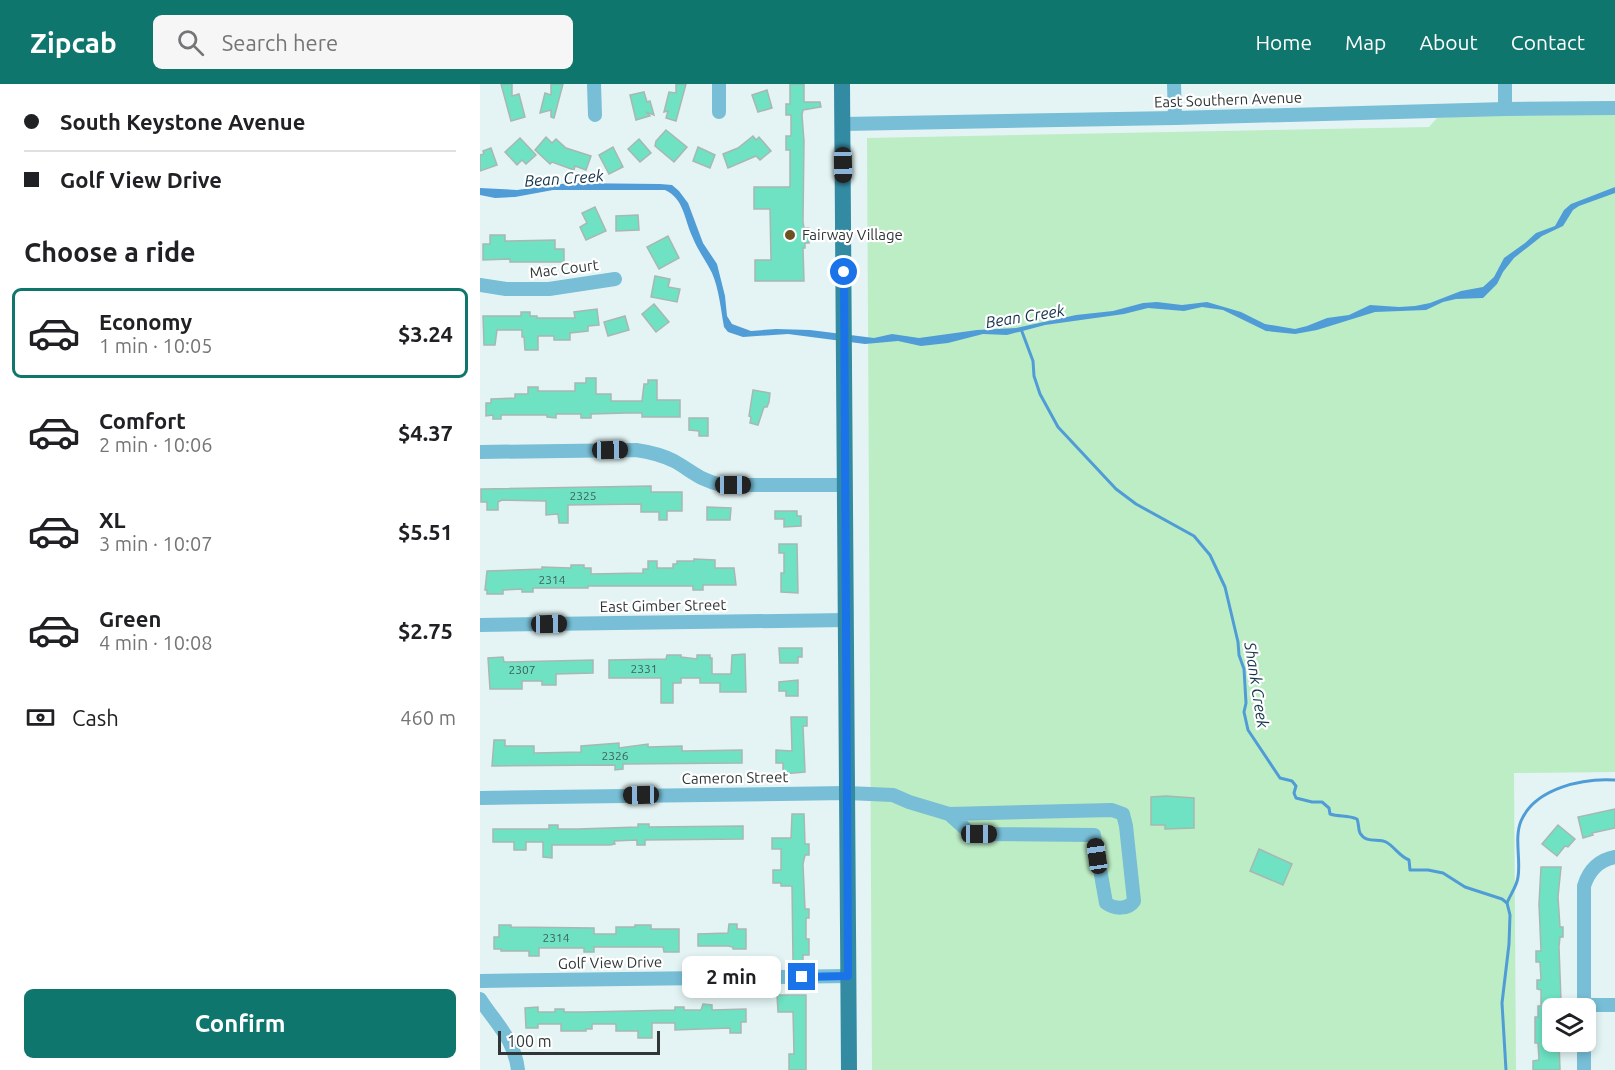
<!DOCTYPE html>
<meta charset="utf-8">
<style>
body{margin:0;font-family:Ubuntu,sans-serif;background:#f6f6f6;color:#202124;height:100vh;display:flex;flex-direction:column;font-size:22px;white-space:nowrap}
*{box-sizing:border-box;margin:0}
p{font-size:20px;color:#757577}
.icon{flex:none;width:33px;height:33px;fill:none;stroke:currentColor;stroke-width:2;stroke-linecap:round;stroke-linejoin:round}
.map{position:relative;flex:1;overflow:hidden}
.drawer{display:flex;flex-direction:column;background:#fff;width:480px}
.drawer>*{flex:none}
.top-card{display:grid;align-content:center;height:132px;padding:0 24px;background:#fff}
.fabs{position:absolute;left:1062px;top:914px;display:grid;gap:12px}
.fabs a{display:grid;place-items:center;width:54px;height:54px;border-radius:9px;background:#fff;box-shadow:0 3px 9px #0003;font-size:30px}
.scale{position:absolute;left:18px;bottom:15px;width:162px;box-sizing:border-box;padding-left:6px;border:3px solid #303637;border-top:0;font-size:16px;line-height:21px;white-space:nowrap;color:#303637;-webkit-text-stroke:4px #fff;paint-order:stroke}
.end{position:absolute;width:27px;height:27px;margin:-14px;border:8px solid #1a73e8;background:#fff;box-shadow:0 0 0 3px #fff}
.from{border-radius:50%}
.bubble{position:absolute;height:42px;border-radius:9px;background:#fff;box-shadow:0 3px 9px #0003;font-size:20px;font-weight:600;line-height:42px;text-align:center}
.car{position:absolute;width:18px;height:36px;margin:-18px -9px;border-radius:8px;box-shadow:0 0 4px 2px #0007;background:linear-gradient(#222 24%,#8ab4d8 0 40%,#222 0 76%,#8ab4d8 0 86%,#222 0)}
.top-card b{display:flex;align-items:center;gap:21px;height:57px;font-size:22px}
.top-card b+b{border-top:2px solid #e0e0e0}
.top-card i{width:15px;height:15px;background:#202124}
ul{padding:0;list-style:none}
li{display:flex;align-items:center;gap:18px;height:90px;margin:0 12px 9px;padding:0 12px;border:3px solid transparent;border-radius:9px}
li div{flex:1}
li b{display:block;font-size:22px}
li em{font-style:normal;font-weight:600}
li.active{border-color:#0f766e}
li>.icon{width:54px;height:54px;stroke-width:1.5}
h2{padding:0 24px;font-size:27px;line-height:72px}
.pay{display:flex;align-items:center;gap:15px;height:66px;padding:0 24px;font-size:22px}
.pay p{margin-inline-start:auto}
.cta{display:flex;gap:12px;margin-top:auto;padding:12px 24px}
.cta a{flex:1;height:69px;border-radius:9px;background:#0f766e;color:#fff;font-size:24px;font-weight:600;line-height:69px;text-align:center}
header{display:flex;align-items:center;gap:36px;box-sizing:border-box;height:84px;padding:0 30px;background:#0f766e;color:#fff}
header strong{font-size:28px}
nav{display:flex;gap:33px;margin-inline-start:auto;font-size:21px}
.search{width:420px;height:54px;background:#f6f6f6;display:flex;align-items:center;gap:15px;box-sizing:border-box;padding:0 21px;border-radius:9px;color:#757577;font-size:22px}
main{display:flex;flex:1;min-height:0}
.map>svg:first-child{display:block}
.green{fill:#bdedc5}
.water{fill:#509cd7}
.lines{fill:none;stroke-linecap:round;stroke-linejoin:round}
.stream{stroke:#509cd7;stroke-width:3}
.building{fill:#6ee2c3;stroke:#a9b7b2;stroke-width:1.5}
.minor{stroke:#77bed6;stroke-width:14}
.major{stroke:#338aa3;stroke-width:16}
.route{stroke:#1a73e8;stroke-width:8}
.poi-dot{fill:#6c5123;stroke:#fff;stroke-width:2}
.labels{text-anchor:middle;stroke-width:4.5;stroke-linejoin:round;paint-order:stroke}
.number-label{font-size:12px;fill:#40615a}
.street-label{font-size:15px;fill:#303637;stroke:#fff}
.poi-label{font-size:15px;fill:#303637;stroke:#fff;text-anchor:start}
.water-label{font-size:16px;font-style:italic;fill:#14344d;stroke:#fff}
</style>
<header>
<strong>Zipcab</strong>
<div class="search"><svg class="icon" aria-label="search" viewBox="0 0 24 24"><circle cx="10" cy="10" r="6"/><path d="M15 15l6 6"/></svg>Search here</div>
<nav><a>Home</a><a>Map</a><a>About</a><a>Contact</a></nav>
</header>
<main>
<section class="drawer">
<div class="top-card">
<b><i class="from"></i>South Keystone Avenue</b>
<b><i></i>Golf View Drive</b>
</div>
<h2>Choose a ride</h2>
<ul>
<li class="active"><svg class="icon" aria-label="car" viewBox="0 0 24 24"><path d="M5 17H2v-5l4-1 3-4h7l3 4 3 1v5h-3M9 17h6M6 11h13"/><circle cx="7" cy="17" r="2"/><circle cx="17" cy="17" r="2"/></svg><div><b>Economy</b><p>1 min · 10:05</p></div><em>$3.24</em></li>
<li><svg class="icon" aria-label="car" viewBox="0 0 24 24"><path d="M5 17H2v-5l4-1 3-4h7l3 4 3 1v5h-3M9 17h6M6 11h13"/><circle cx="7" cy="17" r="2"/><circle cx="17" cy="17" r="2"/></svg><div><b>Comfort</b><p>2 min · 10:06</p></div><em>$4.37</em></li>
<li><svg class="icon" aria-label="car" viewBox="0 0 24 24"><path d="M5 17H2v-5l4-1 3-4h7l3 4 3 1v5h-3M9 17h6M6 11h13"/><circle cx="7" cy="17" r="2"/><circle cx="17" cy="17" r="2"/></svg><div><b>XL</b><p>3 min · 10:07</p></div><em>$5.51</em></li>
<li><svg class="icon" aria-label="car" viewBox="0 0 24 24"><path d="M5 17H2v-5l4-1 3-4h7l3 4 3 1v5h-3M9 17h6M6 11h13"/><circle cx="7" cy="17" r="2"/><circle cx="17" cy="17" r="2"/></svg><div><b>Green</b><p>4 min · 10:08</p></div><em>$2.75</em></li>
</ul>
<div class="pay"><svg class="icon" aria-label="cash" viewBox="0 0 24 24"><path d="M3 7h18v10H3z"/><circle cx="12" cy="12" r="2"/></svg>Cash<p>460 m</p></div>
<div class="cta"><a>Confirm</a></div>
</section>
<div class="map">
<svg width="1135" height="986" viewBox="0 0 1135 986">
<rect width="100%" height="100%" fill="#e4f4f4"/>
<path class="green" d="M1135,27V688L1034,689L1036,986H392L387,54L949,43L957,34L1036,29Z"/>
<path class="water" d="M89,99L180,100L192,101L199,107L208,119L223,159L237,180L245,212L247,232L252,240L271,247L296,245L330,246L394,254L412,250L439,254L497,246L536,244L596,231L633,227L663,219L677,218L702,221L727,218L761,228L785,240L815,245L827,242L847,234L869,231L890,221L919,223L935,222L950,219L981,207L1003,203L1014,193L1024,174L1045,159L1056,149L1075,142L1084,126L1091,120L1135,103V109L1099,122L1093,126L1083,142L1062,152L1034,174L1023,188L1017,200L1003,214L976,215L963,218L946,226L895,228L837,246L815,250L786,247L743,226L722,223L704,227L668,224L644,230L565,241L527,251L503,250L468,259L441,262L418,257L385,260L308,250L263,253L248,248L244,243C241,226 239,205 232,189C226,177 217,165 212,152C204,134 204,115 185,106H73L35,113L15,114L0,111V104L37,106Z"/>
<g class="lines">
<g class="stream">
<path d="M541,245L553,277L554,292L560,310L578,343L636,405L656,420L714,452L730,471L745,503L758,558L759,571L764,585L766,619L764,628L768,646L800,694L812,697L816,702L814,709L816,714L832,718H842L849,724L850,730C859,733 868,731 877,735C879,739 878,745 880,749C886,760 898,754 906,758C915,763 919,772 929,776L930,786H948L963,789L985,803L1022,815L1027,819L1030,831L1029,860L1022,919L1026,986"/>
<path d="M1027,819C1030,811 1037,802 1038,793C1041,776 1034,754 1041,737C1055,704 1103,694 1135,696"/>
</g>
</g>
<g class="building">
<path d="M21,0H32V12L39,10L45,33L31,37Z"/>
<path d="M71,0H83L74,34L71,33V26L60,29L65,9L71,11Z"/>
<path d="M196,0H206L196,37L186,34L188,27L184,28L189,8L196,9Z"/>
<path d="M310,0H324V18H340L341,23L323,26L322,31L324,57L323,138L324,144H329V159H325V164H323L324,197H275V176H291L290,125H274V103H310V66H306V52H311V31H306V20H310Z"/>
<path d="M287,6L292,24L278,28L272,11Z"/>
<path d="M164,8L167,18L170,17L174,31L166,28L170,32L156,36L150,11Z"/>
<path d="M186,46L207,63L194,78L175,62L176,57Z"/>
<path d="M273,52L276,56L279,53L291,67L280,76L276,72L248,84L243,70L258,64Z"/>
<path d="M66,53L72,59L76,55L86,64L111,72L106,86L95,82L94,86L72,78L70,80L55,66Z"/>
<path d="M40,54L56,71L46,80L42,76L37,81L25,68Z"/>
<path d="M159,55L171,69L160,78L148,65Z"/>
<path d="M133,63L143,83L129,90L119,71Z"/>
<path d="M218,63L235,71L230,84L213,77Z"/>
<path d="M11,64L17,81L0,87V71L4,70L3,67Z"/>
<path d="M115,123L126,147L106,156L100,143L107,139L102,129Z"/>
<path d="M158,131L159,146L136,147V132Z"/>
<path d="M10,151H25V157L75,156V165H84V178H30V175L3,176V160H10Z"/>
<path d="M188,152L199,174L179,185L167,163Z"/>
<path d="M175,192L190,195L188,203L200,205L197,218L171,213Z"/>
<path d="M174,220L189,238L176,248L162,230Z"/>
<path d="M117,225L119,241L108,242V247L90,249V256H74V252H58V266H45L44,253H42V246H17L15,261H4L3,232H41V228H50V232H57V234H95L94,228Z"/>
<path d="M145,232L149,246L128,252L124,238Z"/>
<path d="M106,294H116V310H131V317H162L164,300H168V296H177V316H200V333H162V329H147L111,330V334H101V330H76V334L67,333V331H21V335H13V331L6,332V319H11V315L35,314V310H48V303H58V307H95V299H106Z"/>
<path d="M273,306L290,309L289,318L287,323H284L278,341L270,339L271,333L269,332Z"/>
<path d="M209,334H228V352H219V347L209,346Z"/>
<path d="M171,402V408H202V427H187V436H179V428H161V420L88,421V439H79L78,430L66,431V417L22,416L18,418V426H7V418H1V405Z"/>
<path d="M227,423L251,424L250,436H227Z"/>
<path d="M295,427H317V432H321V442L304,443V435H295Z"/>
<path d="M299,460H317L318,509L301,508V489H304V469H299Z"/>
<path d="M214,475L235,476V484H254L256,501H223V506H213V502H108V504H53V508H42V505L23,506V510H7V506H5L7,487L62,485V483L91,484V481H104V484H111V490L163,489V485H168V477H177V484H193V480H197V477H214Z"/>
<path d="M299,564H322V573H318V579H300Z"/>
<path d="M265,570L266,608H240V599H220V594H201V599H193V619H181V594H129V576L186,575L187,571H201V573L217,575V571H230V574H232V590H251L252,571Z"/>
<path d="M23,573L24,578L113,576V589L76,590V601H62V597H42V605H10L8,574Z"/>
<path d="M318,596V612H306V607H299V598Z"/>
<path d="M311,633H327V642H323L325,688L303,690V679H296V666L312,667Z"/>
<path d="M14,656H25V662H54V669L101,668V662L139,659V664L168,660V663L202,662V667L262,666V679L143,680V685L135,686V681L12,682Z"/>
<path d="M686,712L714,714V744L685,745V741H671V713Z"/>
<path d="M1135,725V744L1112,749L1113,751L1103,754L1098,733Z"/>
<path d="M312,730H324L325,760H329V771H325L323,780L325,825H329V834H326V855H329V871H323V877H313L312,802H301V799H293V786H301V765H292V754H311Z"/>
<path d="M158,740H169V743L263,742V755L165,756V761H157V756L134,757L135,760L130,761H72V774L63,773V758H46V766H34V758H13V745H69V741H78V745H98L158,743Z"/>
<path d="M1078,741L1095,755L1088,763L1085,762L1077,772L1062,760Z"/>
<path d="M779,765L812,780L803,801L770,787Z"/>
<path d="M1061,783H1081L1078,813L1080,843H1083V853H1080L1079,863L1081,917H1077L1078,924H1072V957H1079L1080,986H1053V977L1059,976L1058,959H1055V933H1058V922H1061V906L1057,905V896H1061L1060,878H1056V867H1061L1059,820Z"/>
<path d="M249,840H257V845H266V865H253V863L248,862H218V850L248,849Z"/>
<path d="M19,841H31V843L114,844V850H136V843H155V841H171V845H199V868H184L183,863H114V868H104V864H59V872H49V867H21V865H14V853H19Z"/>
<path d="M297,911H326V986H309V970H314L313,928H298Z"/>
<path d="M223,920L232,921V926L266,925V938H261V949H250V944L195,946V939H172V954H158V947H136V940H112V945H106V947H81V940H58V944H46L45,924L58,923V928H75V925H84V928H104L195,926V923H204V926H221Z"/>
</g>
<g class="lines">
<g class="minor">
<path d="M114,0L115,31"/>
<path d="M239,0V28"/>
<path d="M694,0L695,34"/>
<path d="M1025,0V25"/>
<path d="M363,40L695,34L1025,25L1135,24"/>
<path d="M0,201L26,205H69L135,195"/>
<path d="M0,368L156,366C170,368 182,371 194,377C212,387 221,397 242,401H365"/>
<path d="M0,541L366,536"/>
<path d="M0,714L367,709L413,711L429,718L469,730L632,726L643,730L646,742L654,817C648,826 634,825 626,819L614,751L499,750L488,747L469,730"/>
<path d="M0,897L368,892"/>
<path d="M0,915C16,940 34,954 38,986"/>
<path d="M1104,921H1135"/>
<path d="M1104,924V802C1109,786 1119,776 1135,773"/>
<path d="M1104,957V986"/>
</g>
<path class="major" d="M362,0L369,986"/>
</g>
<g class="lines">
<path class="route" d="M322,893L368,892L364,188"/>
</g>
<circle class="poi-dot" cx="310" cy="151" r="6"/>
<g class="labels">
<g class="number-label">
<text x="103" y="416">2325</text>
<text x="72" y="500">2314</text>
<text x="164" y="589">2331</text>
<text x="42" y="590">2307</text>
<text x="135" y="676">2326</text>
<text x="76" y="858">2314</text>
</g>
<g class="street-label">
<text transform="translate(748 16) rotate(-2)" y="5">East Southern Avenue</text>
<text transform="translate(84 185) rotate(-7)" y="5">Mac Court</text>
<text transform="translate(183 522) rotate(-1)" y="5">East Gimber Street</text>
<text transform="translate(255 694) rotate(-1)" y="5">Cameron Street</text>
<text transform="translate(130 879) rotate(-1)" y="5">Golf View Drive</text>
</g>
<g class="poi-label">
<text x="322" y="156">Fairway Village</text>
</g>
<g class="water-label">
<text transform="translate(84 94) rotate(-4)" y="6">Bean Creek</text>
<text transform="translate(545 232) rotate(-9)" y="6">Bean Creek</text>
<text transform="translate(777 601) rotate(81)" y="6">Shank Creek</text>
</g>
</g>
</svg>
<div class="fabs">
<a><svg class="icon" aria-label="layers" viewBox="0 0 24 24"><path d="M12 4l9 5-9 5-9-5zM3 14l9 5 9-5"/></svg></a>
</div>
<div class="scale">100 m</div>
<i class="end from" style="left:364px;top:188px"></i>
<i class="end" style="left:322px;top:893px"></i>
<div class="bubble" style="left:202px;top:872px;width:99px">2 min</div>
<i class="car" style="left:363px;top:81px;rotate:179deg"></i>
<i class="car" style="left:130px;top:366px;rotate:89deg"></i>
<i class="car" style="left:253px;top:401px;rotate:90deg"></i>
<i class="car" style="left:69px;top:540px;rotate:89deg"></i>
<i class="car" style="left:161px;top:711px;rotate:269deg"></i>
<i class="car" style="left:499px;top:750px;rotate:90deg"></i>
<i class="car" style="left:617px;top:772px;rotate:352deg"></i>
</div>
</main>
